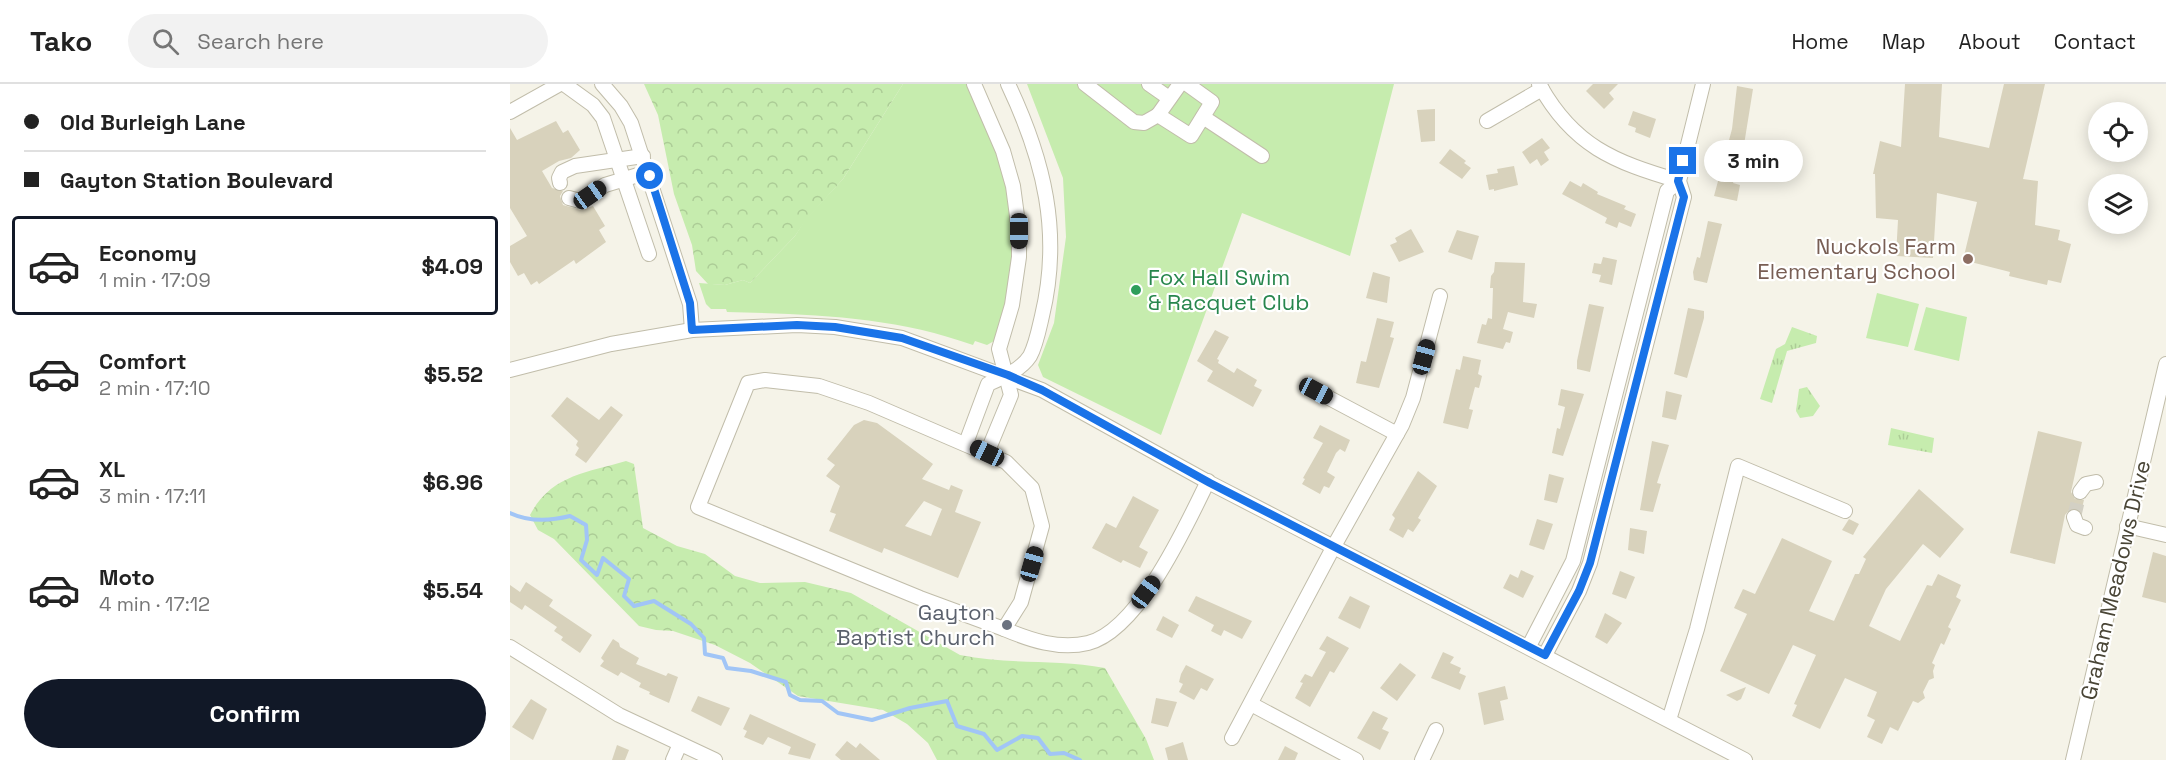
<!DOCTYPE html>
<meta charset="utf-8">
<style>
body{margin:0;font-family:"Space Grotesk",sans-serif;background:#f2f2f2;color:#222;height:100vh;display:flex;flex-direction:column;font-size:22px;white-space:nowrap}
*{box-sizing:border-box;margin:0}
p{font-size:20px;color:#767676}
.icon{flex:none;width:33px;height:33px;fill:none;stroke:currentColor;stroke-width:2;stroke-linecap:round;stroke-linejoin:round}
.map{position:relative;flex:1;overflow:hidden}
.panel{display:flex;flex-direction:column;background:#fff;width:510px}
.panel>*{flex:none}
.guide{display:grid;align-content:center;height:132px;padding:0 24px;background:#fff}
.tools{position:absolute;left:1578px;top:18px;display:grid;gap:12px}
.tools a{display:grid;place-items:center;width:60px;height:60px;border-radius:50%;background:#fff;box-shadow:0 3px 15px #0003;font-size:30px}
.end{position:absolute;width:27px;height:27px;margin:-14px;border:8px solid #1a73e8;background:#fff;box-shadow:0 0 0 3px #fff}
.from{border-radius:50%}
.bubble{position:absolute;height:42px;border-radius:21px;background:#fff;box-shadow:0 3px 15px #0003;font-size:20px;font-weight:700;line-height:42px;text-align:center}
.car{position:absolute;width:18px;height:36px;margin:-18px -9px;border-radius:8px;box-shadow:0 0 4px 2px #0007;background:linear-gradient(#222 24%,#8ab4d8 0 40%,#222 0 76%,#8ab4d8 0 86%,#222 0)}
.guide b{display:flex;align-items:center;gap:21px;height:57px;font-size:22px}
.guide b+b{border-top:2px solid #e0e0e0}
.guide i{width:15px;height:15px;background:#222}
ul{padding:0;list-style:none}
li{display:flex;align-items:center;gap:18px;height:99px;margin:0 12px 9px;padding:0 12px;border:3px solid transparent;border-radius:6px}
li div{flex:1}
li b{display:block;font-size:22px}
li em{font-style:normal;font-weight:700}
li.selected{border-color:#111827}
li>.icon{width:54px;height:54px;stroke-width:1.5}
.button{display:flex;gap:12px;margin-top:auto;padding:12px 24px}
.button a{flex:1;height:69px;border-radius:36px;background:#111827;color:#fff;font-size:24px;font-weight:700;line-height:69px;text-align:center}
header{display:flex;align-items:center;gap:36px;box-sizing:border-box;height:84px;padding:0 30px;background:#fff;border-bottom:2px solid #e0e0e0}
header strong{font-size:28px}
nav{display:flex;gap:33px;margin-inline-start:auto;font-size:21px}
.search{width:420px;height:54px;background:#f2f2f2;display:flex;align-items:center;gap:15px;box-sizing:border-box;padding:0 21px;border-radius:33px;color:#767676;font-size:22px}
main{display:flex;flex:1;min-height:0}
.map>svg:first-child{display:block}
.green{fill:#c6ecae}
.forest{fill:url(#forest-crowns)}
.park{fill:url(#park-tufts)}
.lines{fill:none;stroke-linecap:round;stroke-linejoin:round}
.stream{stroke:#a1c5f6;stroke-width:4}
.building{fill:#d8d2bc;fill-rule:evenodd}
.minor-tunnel{stroke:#d3d0c4;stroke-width:14;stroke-dasharray:14 7;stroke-linecap:butt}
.minor-casing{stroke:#c1bdaa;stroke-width:16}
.minor{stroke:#fff;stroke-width:14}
.route{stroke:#1a73e8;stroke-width:8}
.education-dot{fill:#8d6e63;stroke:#fff;stroke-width:2}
.leisure-dot{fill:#2e9e5b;stroke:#fff;stroke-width:2}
.worship-dot{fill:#6b7280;stroke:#fff;stroke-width:2}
.labels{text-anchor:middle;stroke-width:4.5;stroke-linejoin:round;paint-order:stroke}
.education-label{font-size:22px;fill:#785e54;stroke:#fff;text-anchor:end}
.leisure-label{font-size:22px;fill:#27864d;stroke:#fff;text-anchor:start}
.street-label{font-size:22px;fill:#494536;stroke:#fff}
.worship-label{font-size:22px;fill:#5b616d;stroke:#fff;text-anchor:end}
</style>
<header>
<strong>Tako</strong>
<div class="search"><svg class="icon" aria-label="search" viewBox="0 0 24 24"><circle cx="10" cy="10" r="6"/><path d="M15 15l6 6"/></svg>Search here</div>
<nav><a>Home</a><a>Map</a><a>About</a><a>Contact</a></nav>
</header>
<main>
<section class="panel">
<div class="guide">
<b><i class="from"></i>Old Burleigh Lane</b>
<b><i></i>Gayton Station Boulevard</b>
</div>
<ul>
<li class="selected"><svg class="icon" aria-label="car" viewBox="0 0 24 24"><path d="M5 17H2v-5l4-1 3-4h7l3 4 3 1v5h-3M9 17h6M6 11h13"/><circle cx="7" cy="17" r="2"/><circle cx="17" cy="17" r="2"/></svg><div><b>Economy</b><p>1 min · 17:09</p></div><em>$4.09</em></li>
<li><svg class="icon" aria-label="car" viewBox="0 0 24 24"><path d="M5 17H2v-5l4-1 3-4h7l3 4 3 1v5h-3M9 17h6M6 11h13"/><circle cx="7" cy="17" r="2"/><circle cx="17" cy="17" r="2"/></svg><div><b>Comfort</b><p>2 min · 17:10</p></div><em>$5.52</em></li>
<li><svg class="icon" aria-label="car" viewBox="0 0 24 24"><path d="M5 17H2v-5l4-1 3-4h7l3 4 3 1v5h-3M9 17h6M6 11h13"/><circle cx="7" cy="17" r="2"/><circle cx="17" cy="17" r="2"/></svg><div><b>XL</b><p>3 min · 17:11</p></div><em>$6.96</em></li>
<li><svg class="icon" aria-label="car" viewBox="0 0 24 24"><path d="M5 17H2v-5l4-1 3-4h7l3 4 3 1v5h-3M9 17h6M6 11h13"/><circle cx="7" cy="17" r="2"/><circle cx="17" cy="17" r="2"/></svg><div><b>Moto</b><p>4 min · 17:12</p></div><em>$5.54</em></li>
</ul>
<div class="button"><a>Confirm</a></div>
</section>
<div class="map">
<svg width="1656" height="676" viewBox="0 0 1656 676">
<defs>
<pattern id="forest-crowns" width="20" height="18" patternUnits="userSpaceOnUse" patternTransform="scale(1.5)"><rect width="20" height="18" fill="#c6ecae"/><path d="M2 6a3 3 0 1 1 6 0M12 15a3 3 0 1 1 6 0" fill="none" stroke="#accc96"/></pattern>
<pattern id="park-tufts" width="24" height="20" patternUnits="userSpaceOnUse" patternTransform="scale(1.5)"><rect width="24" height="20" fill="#c6ecae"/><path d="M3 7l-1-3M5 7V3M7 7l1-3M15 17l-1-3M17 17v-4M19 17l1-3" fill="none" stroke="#accc96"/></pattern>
</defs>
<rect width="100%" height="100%" fill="#f5f3e8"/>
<g class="green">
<path d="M393,0H460C486,60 508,112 504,180C502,202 494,226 490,247L484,257L477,261L465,257L463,261C383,232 301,230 217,228L216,225H201L196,220L189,199L215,201L233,196L240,199L285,152L295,136L333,95Z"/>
<path d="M517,0H884L840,172L732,129L651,351L533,293L528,281L544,239L556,153L553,94Z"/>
<path d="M1367,209L1409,220L1398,263L1356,254Z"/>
<path d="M1416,223L1457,233L1449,277L1404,266Z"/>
</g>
<g class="forest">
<path d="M134,0H393L333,95L296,136L285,152L240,199L233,196L215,201L198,200L186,187L182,161L164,110L148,31Z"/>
<path d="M116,377L124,380L133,444L167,462L195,470L225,492L250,499L295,498L341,509L450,571C498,581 547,575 595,584L636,655L644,676H427L418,659L397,640L373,626L288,612L240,579L205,561L163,547L146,546L129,542L44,455L28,446L20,431C41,391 76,389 116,377Z"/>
</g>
<g class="park">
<path d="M1282,243L1307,252L1306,259L1277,267L1262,319L1250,315L1266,265L1275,260Z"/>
<path d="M1297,303L1310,322L1303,332L1290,334L1286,327L1289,305Z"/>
<path d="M1381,344L1424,354L1422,369L1378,361Z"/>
</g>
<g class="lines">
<path class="stream" d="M0,429C19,438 40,437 60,432L76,441L77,456L71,476L87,491L93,474L119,495L114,512L124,522L144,517L181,540L194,554L195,570L213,574L217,584L241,587L276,598L280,611L290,616L312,617L328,629L362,636L400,624L437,617L447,642L474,650L487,666L512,652L528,654L540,670L554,669L570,676"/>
</g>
<g class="building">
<path d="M1083,0H1108L1099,9L1104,15L1094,25L1076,7Z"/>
<path d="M1395,0H1432L1429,53L1479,64L1494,0H1535L1513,95L1528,97L1525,141L1550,146L1548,156L1561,160L1551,199L1538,196L1537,201L1499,192L1500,188L1453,176L1467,118L1427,109L1423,174L1386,172L1388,136L1366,134L1365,90H1363L1370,57L1391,63Z"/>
<path d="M1227,2L1243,5L1233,67L1223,99L1230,101L1227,117L1204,112L1222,45Z"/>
<path d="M925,25V57L911,58L907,26Z"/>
<path d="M1123,27L1146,35L1140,54L1125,48L1126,44L1118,41Z"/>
<path d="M46,37L53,49L58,46L70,66L61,74L49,77L32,87L42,104L53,107L50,112L53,121L71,126L83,122L95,142L89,146L96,158L66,180L64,176L29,200L27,197L21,201L14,189L8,192L0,178V162L17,152L0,124V44L7,56Z"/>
<path d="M1032,54L1040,64L1034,68L1039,76L1031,82L1027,75L1020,80L1012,68Z"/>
<path d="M940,65L956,77L954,79L961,84L952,95L929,79Z"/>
<path d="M1004,82L1008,101L984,107V105L979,106L976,91L988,89L987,85Z"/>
<path d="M1060,97L1071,103L1073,99L1088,108L1087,110L1116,122L1114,125L1126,130L1121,143L1109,138L1107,144L1095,139L1097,134L1052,110Z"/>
<path d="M1198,137L1212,140L1197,199L1184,196L1183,188L1187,173L1190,174Z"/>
<path d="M901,145L914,168L889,178L880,161L887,158L885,154Z"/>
<path d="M947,146L969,152L962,176L938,168Z"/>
<path d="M1093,173L1107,176L1102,201L1089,198L1091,191L1082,189L1084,179L1091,180Z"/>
<path d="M985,178L1015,179L1013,218L1027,220L1024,234L998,228L993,245L1003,248L1000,259L996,258L993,265L967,259L972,240L976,241L978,234L982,235L983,204H980L981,192L984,188Z"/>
<path d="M863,188L880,193L877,219L856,214Z"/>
<path d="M1079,220L1094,223L1080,288L1067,285V277Z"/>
<path d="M1178,224L1194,227V234L1177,294L1164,290Z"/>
<path d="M867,234L884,238L880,253L884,254L869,304L846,299L851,277L856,278Z"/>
<path d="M705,246L719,253L707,275L709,276L708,279L724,289L727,284L747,296L744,302L752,306L743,323L697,297L703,287L687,277Z"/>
<path d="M953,272L971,276L968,290L972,292L969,304L965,303L959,325L963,326L958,345L933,339L946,285L950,286Z"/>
<path d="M1051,305L1074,310L1053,372L1042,369L1047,344L1050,345L1055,323L1048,321Z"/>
<path d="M1156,307L1172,311L1166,336L1152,333Z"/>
<path d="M57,313L89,336L101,322L113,331L76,379L65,371L69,364L66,361L68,357L41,332Z"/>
<path d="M354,336L367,339L423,380L412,395L439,406L441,401L453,406L445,428L471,438L448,494L374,464L372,469L319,447L326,430L320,428L330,402L316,392L325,381L317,375L344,341ZM414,417L432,425L421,452L395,442Z"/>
<path d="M810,341L840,356L835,368L830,365L826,369L817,388L825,393L819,404L814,402L810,410L792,400L795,395L793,394L813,359L803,354Z"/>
<path d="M1528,347L1572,358L1561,408L1565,415L1574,416L1571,428L1561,424L1555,431L1545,480L1500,469Z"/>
<path d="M1142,357L1159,361L1147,399L1151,400L1143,428L1130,426Z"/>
<path d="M908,387L927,402L908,434L911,436L903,448L898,445L893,454L879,446L885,434L882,431Z"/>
<path d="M1039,390L1054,394L1047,419L1034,416Z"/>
<path d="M1409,405L1454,445L1430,474L1413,460L1376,505L1359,542L1390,557L1417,501L1422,502L1428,490L1451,501L1446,513L1451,516L1438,543L1441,545L1434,561L1431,559L1422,579L1425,581L1423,587L1424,594L1419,596L1413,608L1415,614L1408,619L1403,617L1388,647L1380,643L1372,660L1357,653L1365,636L1357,632L1367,608L1335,594L1310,645L1282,632L1287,621L1284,620L1306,571L1283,561L1259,610L1210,587L1237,530L1224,524L1233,505L1245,510L1272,454L1322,477L1299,527L1324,537L1345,490H1349L1356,475L1353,473Z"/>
<path d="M623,412L649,426L629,463L638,468L630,484L613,476L611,479L582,464L596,439L606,444Z"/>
<path d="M1027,435L1043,440L1034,466L1019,461Z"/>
<path d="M1339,435L1349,440L1343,451L1332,446Z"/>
<path d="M1120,444L1137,447L1134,470L1118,466Z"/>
<path d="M1643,468L1656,472V519L1632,513Z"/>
<path d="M1011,486L1024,492L1013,514L993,504L1000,490L1008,494Z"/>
<path d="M1110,487L1125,493L1116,515L1102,510Z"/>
<path d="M16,498L43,516L39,522L82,551L70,569L51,556L53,553L44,547L47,543L15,521L12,526L0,518V501L10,508Z"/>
<path d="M686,512L742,537L732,555L714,546L711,552L701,547L704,541L678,527Z"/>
<path d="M840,512L860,522L850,545L828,534Z"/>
<path d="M1095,529L1112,539L1097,560L1085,553Z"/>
<path d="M653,532L669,541L662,554L646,546Z"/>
<path d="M817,552L839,564L824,589L820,587L800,623L785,614L793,599L790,598L795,590L802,593L816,568L809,565Z"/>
<path d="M103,555L109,559L110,563L129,574L126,580L156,592L158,589L168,593L159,619L139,610L140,608L129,603L131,599L111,588L108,592L90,582L94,577L91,574Z"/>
<path d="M933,568L944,573L940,579L951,584L949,589L956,592L950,606L921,594Z"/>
<path d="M890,579L906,591L887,617L870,604Z"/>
<path d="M676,581L704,595L697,607L691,604L684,616L669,608L673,600L669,598L671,590Z"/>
<path d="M995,602L998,615L990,617L994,636L974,641L968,609Z"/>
<path d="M1236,603L1231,615L1227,617L1216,611Z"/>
<path d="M188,612L220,624L211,642L181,627Z"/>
<path d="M646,614L667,618L658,643L641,639Z"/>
<path d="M21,615L37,625L23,656L2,643Z"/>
<path d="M863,627L878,634L872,645L879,648L870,666L847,654Z"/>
<path d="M240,630L306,660L300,675L278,670L281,663L258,653L253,661L234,653L237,647L233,645Z"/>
<path d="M337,657L346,664L350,659L370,676H331L325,671Z"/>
<path d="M673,658L678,676H658L655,664Z"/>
<path d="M107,661L119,666L115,676H102Z"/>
<path d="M775,662L788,669L785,676H768Z"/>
</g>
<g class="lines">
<path class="minor-tunnel" d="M1564,433L1570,408"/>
<g class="minor-casing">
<g id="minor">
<path d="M54,0L83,21L93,34L139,170"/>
<path d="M92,0L111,22L121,39L180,220L182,246"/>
<path d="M464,0L493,67L503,102L509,147V173L502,221L489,265L501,311L477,369"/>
<path d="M575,0L624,38L634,39L648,31"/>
<path d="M639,0L659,14"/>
<path d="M670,0L648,31L681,52L702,18L677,0"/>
<path d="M1029,0C1063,62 1104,78 1169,97"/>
<path d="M0,28L50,0"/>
<path d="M693,33L752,72"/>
<path d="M977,37L1032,5"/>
<path d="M50,99L49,94L52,88L65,82L133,72"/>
<path d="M59,114L70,117L95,101L138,88"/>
<path d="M0,286L101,260L182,246L287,241L325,243L392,254L532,306L700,399L1235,676"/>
<path d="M255,296L309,302L359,319L496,378L522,404L532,442L511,518L494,545L410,514L188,423L238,299Z"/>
<path d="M806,307L887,350"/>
<path d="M456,359L478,300C492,294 511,286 520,272C526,261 529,245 532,232C552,149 534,76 498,0"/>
<path d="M1570,408L1576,400L1586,398"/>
<path d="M1564,433L1567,441L1575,444"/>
<path d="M1617,442L1656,451"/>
<path d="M494,545C520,556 549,566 578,559C629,546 676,442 698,397"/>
<path d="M1019,562L1063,477L1157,107L1169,97"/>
<path d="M0,563L109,631L205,676"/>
<path d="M1035,571L1069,507L1080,479L1174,113L1169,97L1193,0"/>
<path d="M741,620L846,676"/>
<path d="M1159,636L1187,545L1228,382L1335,427"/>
<path d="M722,654L824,462L892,341L903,314L930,212"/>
<path d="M163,676L170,660"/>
<path d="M912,676L926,646"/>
<path d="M1563,676L1656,280"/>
</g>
</g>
<use href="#minor" class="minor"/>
</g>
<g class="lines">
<path class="route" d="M140,92L180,219L182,246L287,241L325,243L392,254L498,291L532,306L700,399L1035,571L1069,507L1080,479L1174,113L1168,97L1173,77"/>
</g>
<circle class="education-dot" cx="1458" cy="175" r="6"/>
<circle class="leisure-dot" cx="626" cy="206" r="6"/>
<circle class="worship-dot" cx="497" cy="541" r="6"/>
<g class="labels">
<g class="education-label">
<text x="1446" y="170">Nuckols Farm<tspan x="1446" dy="25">Elementary School</tspan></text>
</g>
<g class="leisure-label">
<text x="638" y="201">Fox Hall Swim<tspan x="638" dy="25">&amp; Racquet Club</tspan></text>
</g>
<g class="street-label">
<text transform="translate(1605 496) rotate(-77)" y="8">Graham Meadows Drive</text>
</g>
<g class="worship-label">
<text x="485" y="536">Gayton<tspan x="485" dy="25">Baptist Church</tspan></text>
</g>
</g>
</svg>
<div class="tools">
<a><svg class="icon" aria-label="locate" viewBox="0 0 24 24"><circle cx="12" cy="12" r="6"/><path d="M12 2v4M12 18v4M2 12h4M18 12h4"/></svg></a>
<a><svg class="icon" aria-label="layers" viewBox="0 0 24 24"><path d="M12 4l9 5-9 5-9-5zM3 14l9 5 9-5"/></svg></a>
</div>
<i class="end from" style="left:140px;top:92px"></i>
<i class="end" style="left:1173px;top:77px"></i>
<div class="bubble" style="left:1194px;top:56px;width:99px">3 min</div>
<i class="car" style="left:80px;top:111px;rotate:55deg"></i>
<i class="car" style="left:509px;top:147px;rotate:180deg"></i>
<i class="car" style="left:914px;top:273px;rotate:15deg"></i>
<i class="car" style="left:806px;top:307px;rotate:118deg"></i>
<i class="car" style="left:477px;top:369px;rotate:295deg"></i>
<i class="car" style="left:522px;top:480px;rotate:16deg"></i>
<i class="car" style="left:636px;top:508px;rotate:36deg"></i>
</div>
</main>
